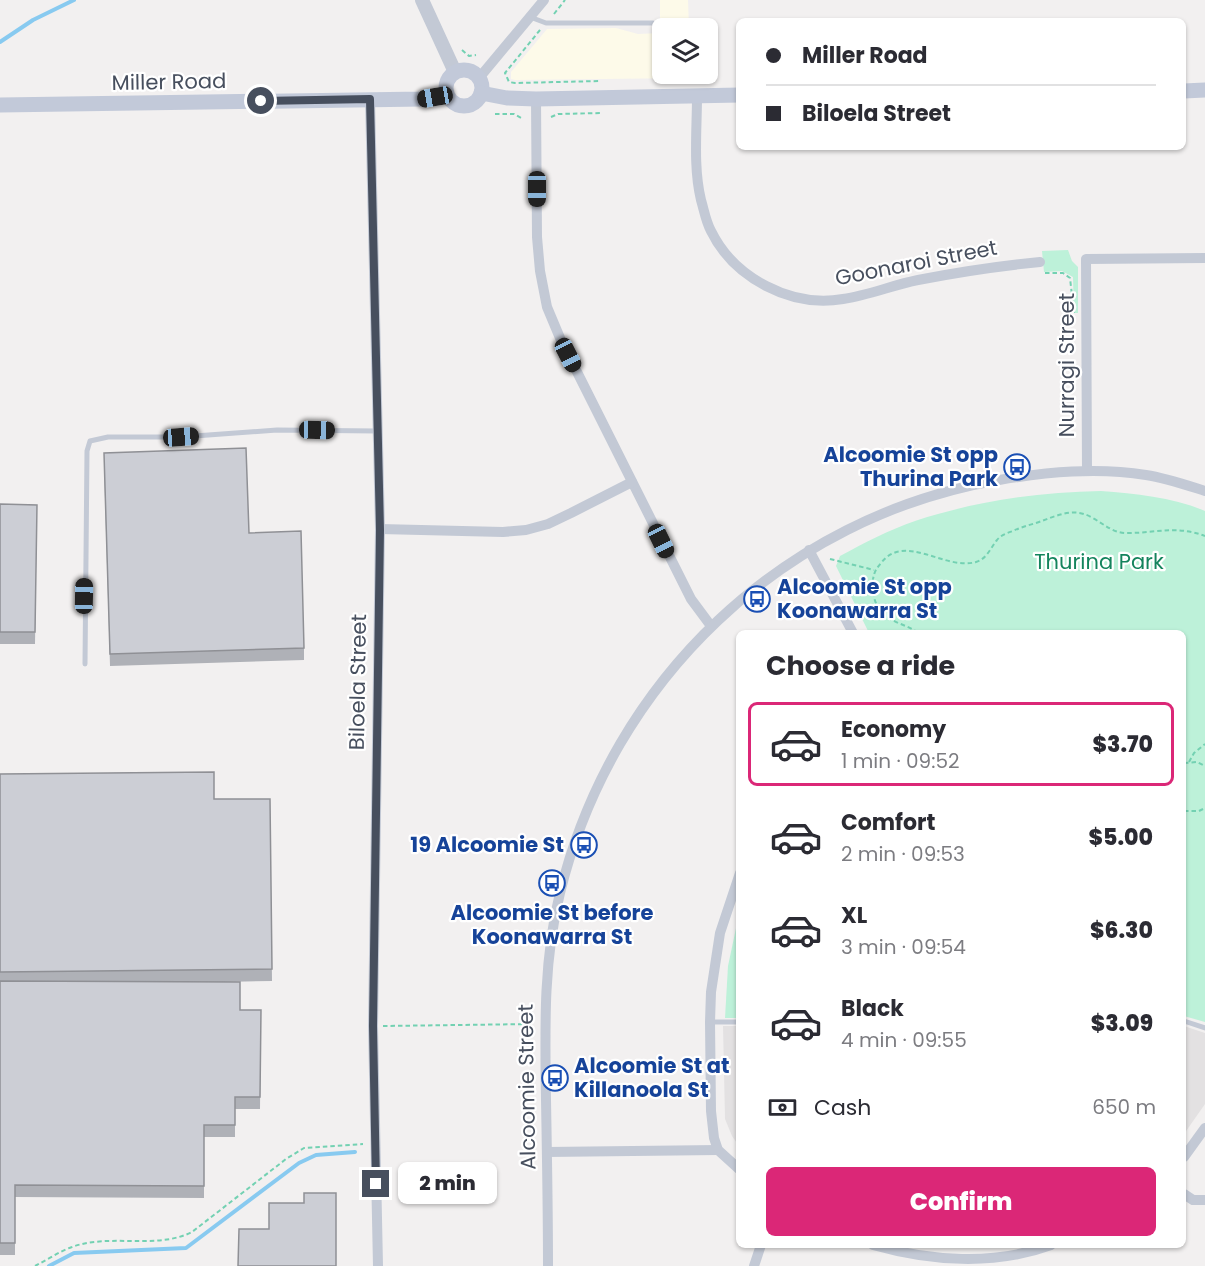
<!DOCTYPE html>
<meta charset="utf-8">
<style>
body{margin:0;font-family:Poppins,sans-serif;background:#f7f7f7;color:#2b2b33;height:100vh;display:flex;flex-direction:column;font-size:22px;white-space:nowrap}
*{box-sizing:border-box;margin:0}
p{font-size:20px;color:#7c7c81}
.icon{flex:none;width:33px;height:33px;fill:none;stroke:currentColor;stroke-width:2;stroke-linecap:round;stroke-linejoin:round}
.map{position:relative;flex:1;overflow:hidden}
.panel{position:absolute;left:736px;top:630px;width:450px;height:618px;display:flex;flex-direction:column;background:#fff;border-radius:9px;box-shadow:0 2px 4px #0004}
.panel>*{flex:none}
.hud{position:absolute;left:736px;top:18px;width:450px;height:132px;border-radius:9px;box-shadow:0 2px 4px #0004;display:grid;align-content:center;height:132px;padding:0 30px;background:#fff}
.controls{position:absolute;left:652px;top:18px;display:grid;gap:12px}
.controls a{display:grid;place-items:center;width:66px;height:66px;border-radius:9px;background:#fff;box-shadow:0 2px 4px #0004;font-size:30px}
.end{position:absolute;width:27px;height:27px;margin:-14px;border:8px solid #474f5e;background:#fff;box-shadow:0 0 0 3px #fff}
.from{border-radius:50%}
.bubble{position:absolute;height:42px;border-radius:9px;background:#fff;box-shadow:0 2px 4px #0004;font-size:20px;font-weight:800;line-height:42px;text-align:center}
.car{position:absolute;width:18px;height:36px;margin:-18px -9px;border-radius:8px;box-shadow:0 0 4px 2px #0007;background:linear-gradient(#222 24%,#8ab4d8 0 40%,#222 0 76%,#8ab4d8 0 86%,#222 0)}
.hud b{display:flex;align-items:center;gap:21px;height:57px;font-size:22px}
.hud b+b{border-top:2px solid #e1e1e2}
.hud i{width:15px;height:15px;background:#2b2b33}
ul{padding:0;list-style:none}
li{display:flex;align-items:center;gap:18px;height:84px;margin:0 12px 9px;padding:0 18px;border:3px solid transparent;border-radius:9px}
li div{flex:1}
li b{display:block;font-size:22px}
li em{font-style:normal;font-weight:800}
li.active{border-color:#db2777}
li>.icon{width:54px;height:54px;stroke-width:1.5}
h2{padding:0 30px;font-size:27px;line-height:72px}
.pay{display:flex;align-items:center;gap:15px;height:66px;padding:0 30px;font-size:22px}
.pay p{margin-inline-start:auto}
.primary-button{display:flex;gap:12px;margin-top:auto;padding:12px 30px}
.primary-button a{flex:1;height:69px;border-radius:9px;background:#db2777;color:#fff;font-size:24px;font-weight:800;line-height:69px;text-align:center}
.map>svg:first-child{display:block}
.commercial{fill:#fdfae9}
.education{fill:#e3e1e2}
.green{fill:#bdf1d9}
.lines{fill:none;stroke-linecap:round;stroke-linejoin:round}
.stream{stroke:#88caf0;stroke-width:4}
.path{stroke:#73d1b2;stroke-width:2;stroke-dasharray:4.5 3;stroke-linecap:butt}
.service{stroke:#c3c9d5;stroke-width:5}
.minor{stroke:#c3c9d5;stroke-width:10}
.tertiary{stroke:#c3c9d5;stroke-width:14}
.secondary{stroke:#c2c9d9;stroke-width:15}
.wall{fill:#afb1b7}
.building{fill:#ccced5;stroke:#8f9095;stroke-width:1.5}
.route{stroke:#474f5e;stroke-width:8}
.labels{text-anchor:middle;stroke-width:4.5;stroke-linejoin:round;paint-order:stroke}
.street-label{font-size:21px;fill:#474f5e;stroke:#fff}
.transit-label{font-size:21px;font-weight:bold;fill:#164399;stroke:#fff;text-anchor:end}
.park-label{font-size:21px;fill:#14845d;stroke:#fff}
</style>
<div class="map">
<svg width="1205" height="1266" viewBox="0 0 1205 1266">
<rect width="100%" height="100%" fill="#f2f0f0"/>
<path class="commercial" d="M660,0H688L689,28H663V74H689V78L515,80L511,79V72L547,29L616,28L638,34L660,33Z"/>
<g class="education">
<path d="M723,1026H739V1146L732,1136L725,1119Z"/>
<path d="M1184,1026L1205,1033V1104L1184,1134Z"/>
</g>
<g class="green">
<path d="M1068,250L1072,261L1078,267V313H1074L1073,277L1062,271L1044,272L1042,251Z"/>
<path d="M1101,491C1136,494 1173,497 1205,511V1022L1184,1016V633H869L836,566L840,556C864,543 889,530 915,521C976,501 1038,492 1101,491Z"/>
<path d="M739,914V1018H725L728,966Z"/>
</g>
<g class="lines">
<g class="stream">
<path d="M0,42L33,20L74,0"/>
<path d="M49,1266L74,1253L186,1248L299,1163L316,1155L355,1152"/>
</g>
<g class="path">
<path d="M554,14L565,0"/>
<path d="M540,30L505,73L509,82L515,83L601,81"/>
<path d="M462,50L469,56L476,55"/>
<path d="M495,114H514L521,118"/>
<path d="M551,117L558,114L601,113"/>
<path d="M1045,273H1063L1070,278L1074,313"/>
<path d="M830,559L874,570"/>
<path d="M918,633C908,625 896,624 886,616C874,608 870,588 874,575C875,570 878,567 881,563C905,532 945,571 976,562C987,559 991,547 997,540C1001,535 1007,533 1013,531C1021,527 1030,525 1039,522C1056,516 1073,507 1091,517C1104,524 1114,534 1128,533C1157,533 1176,525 1205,536"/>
<path d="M1189,762L1194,753L1205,744"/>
<path d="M1184,763L1197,762L1205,766"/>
<path d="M1184,811H1199L1205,808"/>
<path d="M383,1026L533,1024"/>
<path d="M35,1266C47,1260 60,1251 72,1247C110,1233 156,1250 192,1232L286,1159L304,1148L363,1144"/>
</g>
<g class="service">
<path d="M530,17L546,23H653"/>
<path d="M85,664L87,451L90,441L108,437H181L277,430L377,431"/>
<path d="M1184,1021L1205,1028"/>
<path d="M710,1022H740"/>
</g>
<g class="minor">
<path d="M479,78L544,0"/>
<path d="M697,96C697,130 693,167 701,200C704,210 706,222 711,231C734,278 791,308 843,299C869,295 893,285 918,280C959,272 999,266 1040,262"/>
<path d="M370,99L380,529L373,1026L378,1266"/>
<path d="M536,99L537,237L540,271L547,307L560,338L691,599L711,626"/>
<path d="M1087,471L1086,259L1205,258"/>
<path d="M380,529L503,532L526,530L548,524L571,513L632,482"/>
<path d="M809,550L853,633"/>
<path d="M740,873L720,933L711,992L710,1022L711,1111L714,1138L718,1150L740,1170"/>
<path d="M547,1152L718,1150"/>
<path d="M1184,1157L1205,1128"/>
<path d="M1184,1194L1193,1200H1205"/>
<path d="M873,1245C930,1261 994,1266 1051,1245"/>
<path d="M548,1266C548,1211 547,1155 546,1100C545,1030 543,961 560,893C612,680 783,517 999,480C1047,472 1097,467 1146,475C1166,478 1186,485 1205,491"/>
<path d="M754,1266L761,1245"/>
</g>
<path class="tertiary" d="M422,0L455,72"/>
<g class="secondary">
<circle cx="464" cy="88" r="18"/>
<path d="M1184,91L1205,90"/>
<path d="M481,93L507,98L536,99L740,95"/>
<path d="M0,105L423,99L447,95"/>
</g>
</g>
<g class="wall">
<path d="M104,465L249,533L304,648V660L110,666Z"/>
<path d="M0,504L37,505L35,644H0Z"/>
<path d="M0,774L214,799H270L272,981L223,982L240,1010H261L260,1109H235V1137H204V1198L15,1197V1255H0Z"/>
</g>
<g class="building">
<path d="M246,448L249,533L301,531L304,648L110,654L104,453Z"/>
<path d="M0,504L37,505L35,632H0Z"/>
<path d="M214,772V799H270L272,969L0,972V774Z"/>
<path d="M0,981L240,982V1010H261L260,1097H235V1125H204V1186L15,1185V1243H0Z"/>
<path d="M304,1193H336V1266H238L239,1229H269V1203H304Z"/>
</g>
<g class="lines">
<path class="route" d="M261,101L370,99L380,530L373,1026L376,1184"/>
</g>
<defs>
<g id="bus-ring" transform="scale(1.35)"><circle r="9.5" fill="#fff" stroke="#1a4fb4" stroke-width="1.5"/><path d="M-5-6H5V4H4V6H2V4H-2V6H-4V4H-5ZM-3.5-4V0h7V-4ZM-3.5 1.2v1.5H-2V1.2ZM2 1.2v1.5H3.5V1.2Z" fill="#1a4fb4"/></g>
</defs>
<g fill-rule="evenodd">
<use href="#bus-ring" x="1017" y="467"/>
<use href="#bus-ring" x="757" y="599"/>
<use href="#bus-ring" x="584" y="845"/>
<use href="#bus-ring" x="552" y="883"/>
<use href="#bus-ring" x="555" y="1078"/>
</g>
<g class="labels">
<g class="street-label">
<text transform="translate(169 82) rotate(-1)" y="7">Miller Road</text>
<text transform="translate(916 263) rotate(-11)" y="7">Goonaroi Street</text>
<text transform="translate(1067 365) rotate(-90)" y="7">Nurragi Street</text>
<text transform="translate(358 682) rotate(-89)" y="7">Biloela Street</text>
<text transform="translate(527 1087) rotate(-91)" y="7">Alcoomie Street</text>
</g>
<g class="transit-label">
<text x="998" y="462">Alcoomie St opp<tspan x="998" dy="24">Thurina Park</tspan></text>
<text x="777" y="594" text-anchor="start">Alcoomie St opp<tspan x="777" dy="24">Koonawarra St</tspan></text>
<text x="564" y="852">19 Alcoomie St</text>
<text x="552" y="920" text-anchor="middle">Alcoomie St before<tspan x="552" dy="24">Koonawarra St</tspan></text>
<text x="574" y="1073" text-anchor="start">Alcoomie St at<tspan x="574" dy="24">Killanoola St</tspan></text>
</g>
<g class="park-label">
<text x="1099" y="569">Thurina Park</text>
</g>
</g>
</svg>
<div class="controls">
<a><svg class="icon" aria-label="layers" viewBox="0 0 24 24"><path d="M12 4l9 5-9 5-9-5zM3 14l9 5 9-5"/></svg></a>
</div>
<i class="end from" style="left:261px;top:101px"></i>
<i class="end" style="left:376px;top:1184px"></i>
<div class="bubble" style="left:398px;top:1162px;width:99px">2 min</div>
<i class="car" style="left:435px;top:97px;rotate:260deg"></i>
<i class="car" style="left:537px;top:189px;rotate:180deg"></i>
<i class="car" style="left:568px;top:355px;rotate:153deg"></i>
<i class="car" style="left:317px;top:430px;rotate:91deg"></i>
<i class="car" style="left:181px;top:437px;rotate:86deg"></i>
<i class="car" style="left:661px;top:541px;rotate:154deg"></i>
<i class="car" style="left:84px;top:596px;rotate:1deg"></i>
<div class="hud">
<b><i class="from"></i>Miller Road</b>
<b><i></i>Biloela Street</b>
</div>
<section class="panel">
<h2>Choose a ride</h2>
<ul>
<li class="active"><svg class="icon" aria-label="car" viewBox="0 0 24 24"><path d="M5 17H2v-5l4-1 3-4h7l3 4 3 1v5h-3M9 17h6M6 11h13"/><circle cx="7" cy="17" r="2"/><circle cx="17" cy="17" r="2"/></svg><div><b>Economy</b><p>1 min · 09:52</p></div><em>$3.70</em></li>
<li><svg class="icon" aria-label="car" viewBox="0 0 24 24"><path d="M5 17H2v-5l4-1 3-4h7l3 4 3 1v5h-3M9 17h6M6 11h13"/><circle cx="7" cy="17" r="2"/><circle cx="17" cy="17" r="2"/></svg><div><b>Comfort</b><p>2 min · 09:53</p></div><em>$5.00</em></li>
<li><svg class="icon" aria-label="car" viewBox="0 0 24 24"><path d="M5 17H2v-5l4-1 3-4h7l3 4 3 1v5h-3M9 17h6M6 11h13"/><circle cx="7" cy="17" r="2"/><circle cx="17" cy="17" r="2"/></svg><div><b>XL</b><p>3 min · 09:54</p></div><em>$6.30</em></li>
<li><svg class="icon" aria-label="car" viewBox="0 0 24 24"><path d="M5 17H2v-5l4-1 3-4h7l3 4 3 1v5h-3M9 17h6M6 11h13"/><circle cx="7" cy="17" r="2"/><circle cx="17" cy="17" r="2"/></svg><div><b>Black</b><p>4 min · 09:55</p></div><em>$3.09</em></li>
</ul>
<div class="pay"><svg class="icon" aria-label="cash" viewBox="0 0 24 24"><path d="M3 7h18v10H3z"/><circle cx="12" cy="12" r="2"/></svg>Cash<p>650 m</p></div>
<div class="primary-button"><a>Confirm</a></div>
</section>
</div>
